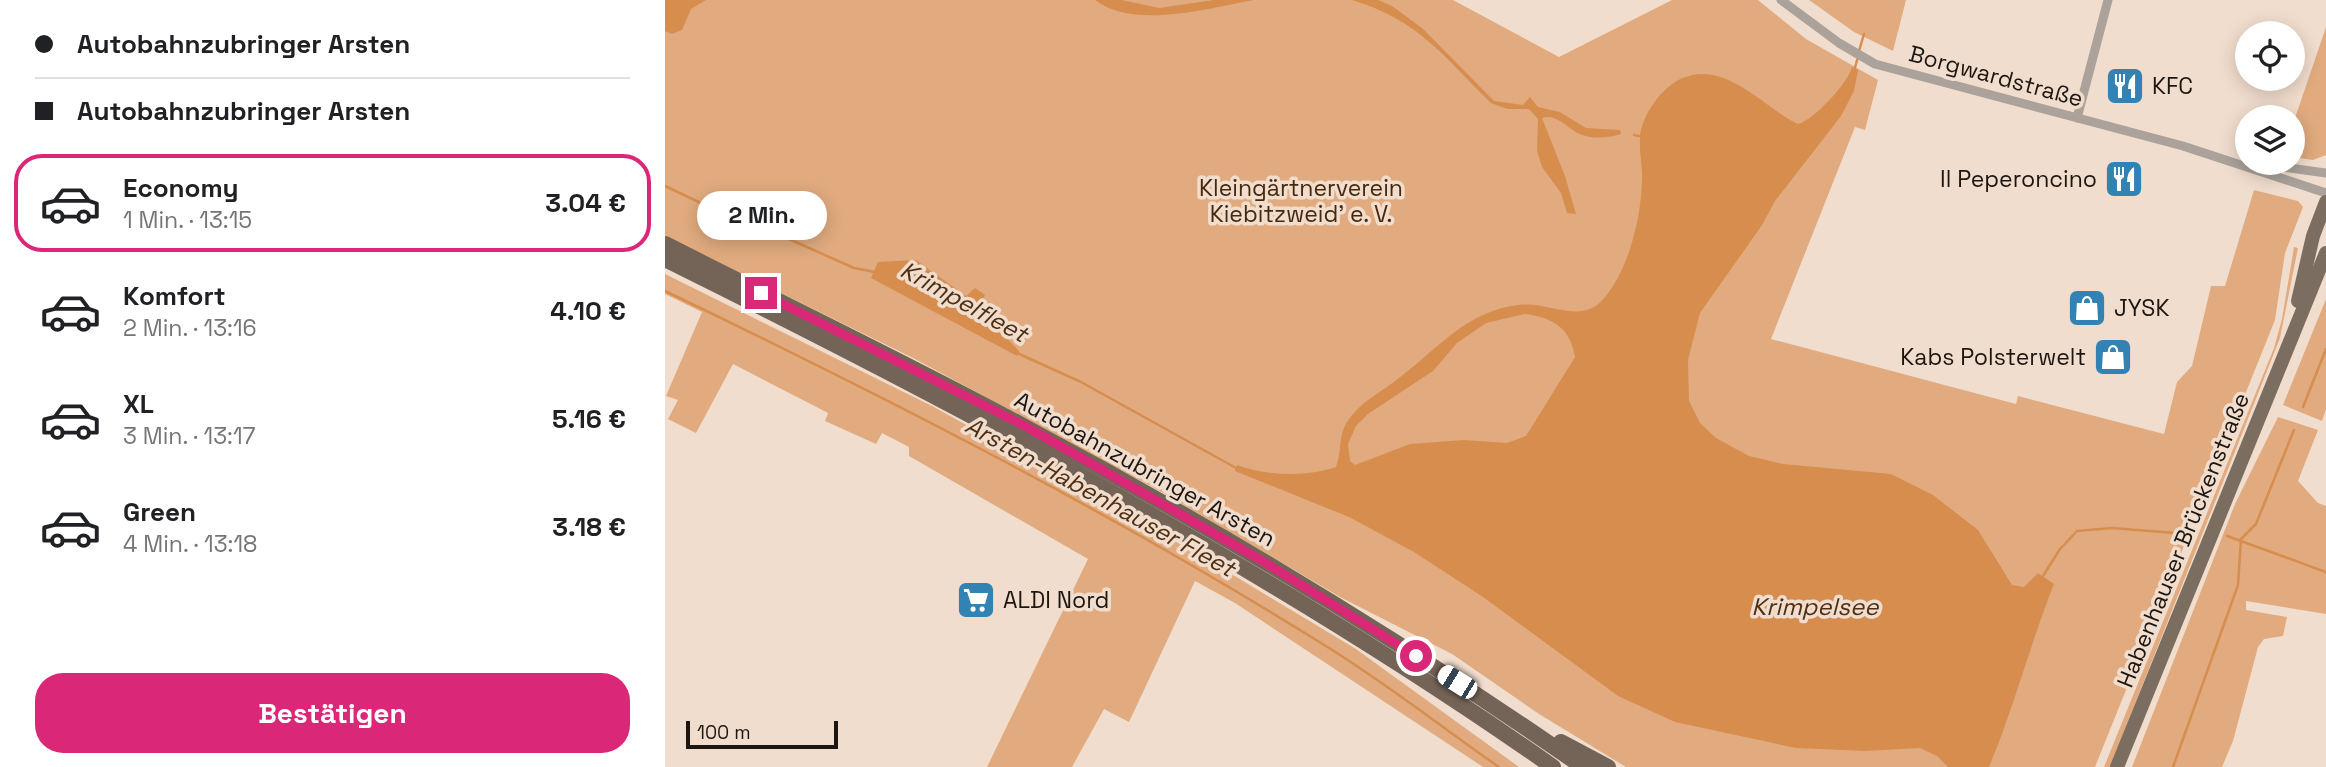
<!DOCTYPE html>
<html lang="de">
<meta charset="utf-8">
<style>
body{margin:0;font-family:"Space Grotesk",sans-serif;background:#f6f6f6;color:#202124;height:100vh;display:flex;flex-direction:column;font-size:26px;white-space:nowrap}
*{box-sizing:border-box;margin:0}
p{font-size:23px;color:#757577}
.icon{flex:none;width:38px;height:38px;fill:none;stroke:currentColor;stroke-width:2;stroke-linecap:round;stroke-linejoin:round}
.map{position:relative;flex:1;overflow:hidden}
.side{display:flex;flex-direction:column;background:#fff;width:665px}
.side>*{flex:none}
.top-card{display:grid;align-content:center;height:154px;padding:0 35px;background:#fff}
.tools{position:absolute;left:1570px;top:21px;display:grid;gap:14px}
.tools a{display:grid;place-items:center;width:70px;height:70px;border-radius:50%;background:#fff;box-shadow:0 4px 18px #0003;font-size:35px}
.scale{position:absolute;left:21px;bottom:18px;width:152px;box-sizing:border-box;padding-left:7px;border:4px solid #1d1610;border-top:0;font-size:19px;line-height:24px;white-space:nowrap;color:#1d1610;-webkit-text-stroke:5px #f1ddcd;paint-order:stroke}
.end{position:absolute;width:32px;height:32px;margin:-16px;border:9px solid #db2777;background:#fff;box-shadow:0 0 0 4px #fff}
.from{border-radius:50%}
.bubble{position:absolute;height:49px;border-radius:24px;background:#fff;box-shadow:0 4px 18px #0003;font-size:23px;font-weight:800;line-height:49px;text-align:center}
.car{position:absolute;width:21px;height:42px;margin:-21px -10px;border-radius:9px;box-shadow:0 0 5px 2px #0007;background:linear-gradient(#fff 24%,#345 0 40%,#fff 0 76%,#345 0 86%,#fff 0)}
.top-card b{display:flex;align-items:center;gap:24px;height:66px;font-size:26px}
.top-card b+b{border-top:2px solid #e0e0e0}
.top-card i{width:18px;height:18px;background:#202124}
ul{padding:0;list-style:none}
li{display:flex;align-items:center;gap:21px;height:98px;margin:0 14px 10px;padding:0 21px;border:4px solid transparent;border-radius:28px}
li div{flex:1}
li b{display:block;font-size:26px}
li em{font-style:normal;font-weight:800}
li.on{border-color:#db2777}
li>.icon{width:63px;height:63px;stroke-width:1.5}
.action{display:flex;gap:14px;margin-top:auto;padding:14px 35px}
.action a{flex:1;height:80px;border-radius:28px;background:#db2777;color:#fff;font-size:28px;font-weight:800;line-height:80px;text-align:center}
main{display:flex;flex:1;min-height:0}
.map>svg:first-child{display:block}
.green{fill:#e1ab7f}
.water{fill:#d78d4e;fill-rule:evenodd}
.lines{fill:none;stroke-linecap:round;stroke-linejoin:round}
.stream{stroke:#d78d4e;stroke-width:2.5}
.minor{stroke:#aaa29b;stroke-width:9}
.primary{stroke:#7c6d61;stroke-width:14}
.trunk{stroke:#746457;stroke-width:16}
.route{stroke:#db2777;stroke-width:9}
.labels{text-anchor:middle;stroke-width:7;stroke-linejoin:round;paint-order:stroke}
.street-label{font-size:23px;fill:#1d1610;stroke:#f1ddcd}
.poi-label{font-size:23px;fill:#1d1610;stroke:#f1ddcd;text-anchor:start}
.park-label{font-size:23px;fill:#46280c;stroke:#f1ddcd}
.water-label{font-size:24px;font-style:italic;fill:#4f3015;stroke:#f1ddcd}
</style>
<main>
<section class="side">
<div class="top-card">
<b><i class="from"></i>Autobahnzubringer Arsten</b>
<b><i></i>Autobahnzubringer Arsten</b>
</div>
<ul>
<li class="on"><svg class="icon" aria-label="car" viewBox="0 0 24 24"><path d="M5 17H2v-5l4-1 3-4h7l3 4 3 1v5h-3M9 17h6M6 11h13"/><circle cx="7" cy="17" r="2"/><circle cx="17" cy="17" r="2"/></svg><div><b>Economy</b><p>1 Min. · 13:15</p></div><em>3.04 €</em></li>
<li><svg class="icon" aria-label="car" viewBox="0 0 24 24"><path d="M5 17H2v-5l4-1 3-4h7l3 4 3 1v5h-3M9 17h6M6 11h13"/><circle cx="7" cy="17" r="2"/><circle cx="17" cy="17" r="2"/></svg><div><b>Komfort</b><p>2 Min. · 13:16</p></div><em>4.10 €</em></li>
<li><svg class="icon" aria-label="car" viewBox="0 0 24 24"><path d="M5 17H2v-5l4-1 3-4h7l3 4 3 1v5h-3M9 17h6M6 11h13"/><circle cx="7" cy="17" r="2"/><circle cx="17" cy="17" r="2"/></svg><div><b>XL</b><p>3 Min. · 13:17</p></div><em>5.16 €</em></li>
<li><svg class="icon" aria-label="car" viewBox="0 0 24 24"><path d="M5 17H2v-5l4-1 3-4h7l3 4 3 1v5h-3M9 17h6M6 11h13"/><circle cx="7" cy="17" r="2"/><circle cx="17" cy="17" r="2"/></svg><div><b>Green</b><p>4 Min. · 13:18</p></div><em>3.18 €</em></li>
</ul>
<div class="action"><a>Bestätigen</a></div>
</section>
<div class="map">
<svg width="1661" height="767" viewBox="0 0 1661 767">
<rect width="100%" height="100%" fill="#f1ddcd"/>
<g class="green">
<path d="M0,0H788L894,57L1007,0H1093L1141,39L1213,80L1200,130L1190,127L1106,339L1351,404L1353,396L1499,434L1512,382L1527,366L1546,286H1560L1589,190L1633,201L1638,207L1620,253L1610,320L1430,767H961L874,714L787,654L675,597L502,495L250,359L0,236Z"/>
<path d="M1144,0H1241L1228,51L1189,32Z"/>
<path d="M1661,27V155L1648,160L1628,157V124Z"/>
<path d="M1629,247L1633,248L1615,338L1445,767H1439L1609,348L1617,319Z"/>
<path d="M0,274L269,407L540,558L691,649L854,767H818L570,603L530,581L464,722L439,709L407,767H322L423,559L244,456V447L217,433L211,444L160,421L163,413L68,364L31,433L3,419L13,400L1,396L37,312L0,294Z"/>
<path d="M1661,299V409L1657,421L1618,405Z"/>
<path d="M1613,417L1653,430L1633,481L1653,503L1661,506V614L1581,601V610L1622,617L1618,636L1599,639L1593,647L1568,741L1557,767H1467L1570,504Z"/>
</g>
<g class="water">
<path d="M0,0H41L26,9L17,30L7,34L0,31Z"/>
<path d="M430,0H457L494,8L549,0H589C544,8 469,30 430,0Z"/>
<path d="M687,0H713L727,6L757,28L829,101L858,105L865,97L873,107L895,112L921,128L955,130L956,134C944,138 929,139 917,135C903,130 892,113 877,118L900,176L911,214L902,213L896,193L877,167L872,151L873,119L864,109H842L826,103C778,56 754,20 687,0Z"/>
<path d="M1187,67L1193,70L1189,91L1176,116L1110,201L1097,225L1035,313L1023,360L1024,401L1035,423L1051,438L1084,456L1118,464L1226,474L1268,495L1313,530L1347,585L1359,587L1373,573L1389,584C1365,645 1349,707 1324,767H1283L1272,756L1255,748L1200,751L1131,748L1010,722L953,696L818,597L749,552L684,517L570,471L572,465C602,476 641,477 671,467C677,452 673,436 682,422C694,403 713,394 730,381C770,352 801,310 854,305C886,301 917,327 941,296C964,267 976,218 977,181C978,167 974,153 975,139C975,119 993,93 1010,82C1056,54 1097,107 1133,124C1149,120 1183,83 1187,67ZM860,314C889,318 905,328 910,357L861,436L842,443L799,440L745,444L690,465L685,461L683,444L691,426L703,414L768,371L792,343L821,323Z"/>
<path d="M251,260L301,296L310,288L320,295L310,314L319,322L330,319L338,334L354,351L352,356L206,278L213,262Z"/>
</g>
<g class="lines">
<g class="stream">
<path d="M1194,51L1199,34"/>
<path d="M1189,71L1193,57"/>
<path d="M969,135L974,136"/>
<path d="M0,186L99,233L124,239L189,268L210,272"/>
<path d="M0,291C223,398 446,512 656,643C717,680 775,726 834,767"/>
<path d="M352,353L416,382L571,468"/>
<path d="M1638,407L1661,349"/>
<path d="M1562,536L1661,572"/>
<path d="M1576,539L1591,524L1629,430"/>
<path d="M1378,576L1395,549L1412,531L1447,528L1510,533"/>
<path d="M1508,767L1573,585L1576,539"/>
</g>
<g class="minor">
<path d="M1116,0L1174,43L1210,64L1518,146L1661,193"/>
<path d="M1412,118L1443,0"/>
<path d="M1589,163L1661,173"/>
</g>
<g class="primary">
<path d="M1633,301L1648,236L1661,202"/>
<path d="M1452,767L1661,253"/>
</g>
<g class="trunk">
<path d="M0,244C120,305 242,363 360,427C552,529 740,643 918,767"/>
<path d="M0,259C305,410 609,571 888,767"/>
<path d="M896,742L943,767"/>
</g>
</g>
<g class="lines">
<path class="route" d="M96,293L360,426L594,559L751,656"/>
</g>
<defs>
<g id="restaurant-square" transform="scale(2.0125)"><rect x="-9" y="-9" width="18" height="18" rx="4" fill="#3282b3" stroke="#f1ddcd"/><path d="M-5-6h1v4h1v-4h1v4h1v-4h1v5L-1.5 .5V6h-2V.5L-5-1ZM5-6V6H3V1.5H1.5Q1.5-4 5-6Z" fill="#fff"/></g>
<g id="shop-square" transform="scale(2.0125)"><rect x="-9" y="-9" width="18" height="18" rx="4" fill="#3282b3" stroke="#f1ddcd"/><path d="M-5-2.5h2.3a2.7 3.5 0 0 1 5.4 0H5L5.5 6h-11ZM-1.5-2.5h3a1.5 2.3 0 0 0-3 0Z" fill="#fff"/></g>
<g id="supermarket-square" transform="scale(2.0125)"><rect x="-9" y="-9" width="18" height="18" rx="4" fill="#3282b3" stroke="#f1ddcd"/><path d="M-6-5.5h2.5l.6 2H6L4.5 2H-2.5L-4.4-4H-6ZM-1.5 3.2a1.3 1.3 0 1 0 .1 0ZM3 3.2a1.3 1.3 0 1 0 .1 0Z" fill="#fff"/></g>
</defs>
<g fill-rule="evenodd">
<use href="#restaurant-square" x="1460" y="86"/>
<use href="#restaurant-square" x="1459" y="179"/>
<use href="#shop-square" x="1422" y="308"/>
<use href="#shop-square" x="1448" y="357"/>
<use href="#supermarket-square" x="311" y="600"/>
</g>
<g class="labels">
<g class="street-label">
<text transform="translate(1331 76) rotate(15)" y="8">Borgwardstraße</text>
<text transform="translate(480 469) rotate(29)" y="8">Autobahnzubringer Arsten</text>
<text transform="translate(1518 540) rotate(-68)" y="8">Habenhauser Brückenstraße</text>
</g>
<g class="poi-label">
<text x="1487" y="94">KFC</text>
<text x="1432" y="187" text-anchor="end">Il Peperoncino</text>
<text x="1449" y="316">JYSK</text>
<text x="1421" y="365" text-anchor="end">Kabs Polsterwelt</text>
<text x="338" y="608">ALDI Nord</text>
</g>
<g class="park-label">
<text x="636" y="196">Kleingärtnerverein<tspan x="636" dy="26">Kiebitzweid' e. V.</tspan></text>
</g>
<g class="water-label">
<text transform="translate(299 302) rotate(29)" y="8">Krimpelfleet</text>
<text transform="translate(435 497) rotate(29)" y="8">Arsten-Habenhauser Fleet</text>
<text x="1150" y="615">Krimpelsee</text>
</g>
</g>
</svg>
<div class="tools">
<a><svg class="icon" aria-label="locate" viewBox="0 0 24 24"><circle cx="12" cy="12" r="6"/><path d="M12 2v4M12 18v4M2 12h4M18 12h4"/></svg></a>
<a><svg class="icon" aria-label="layers" viewBox="0 0 24 24"><path d="M12 4l9 5-9 5-9-5zM3 14l9 5 9-5"/></svg></a>
</div>
<div class="scale">100 m</div>
<i class="end from" style="left:751px;top:656px"></i>
<i class="end" style="left:96px;top:293px"></i>
<div class="bubble" style="left:32px;top:191px;width:130px">2 Min.</div>
<i class="car" style="left:792px;top:682px;rotate:302deg"></i>
</div>
</main>
